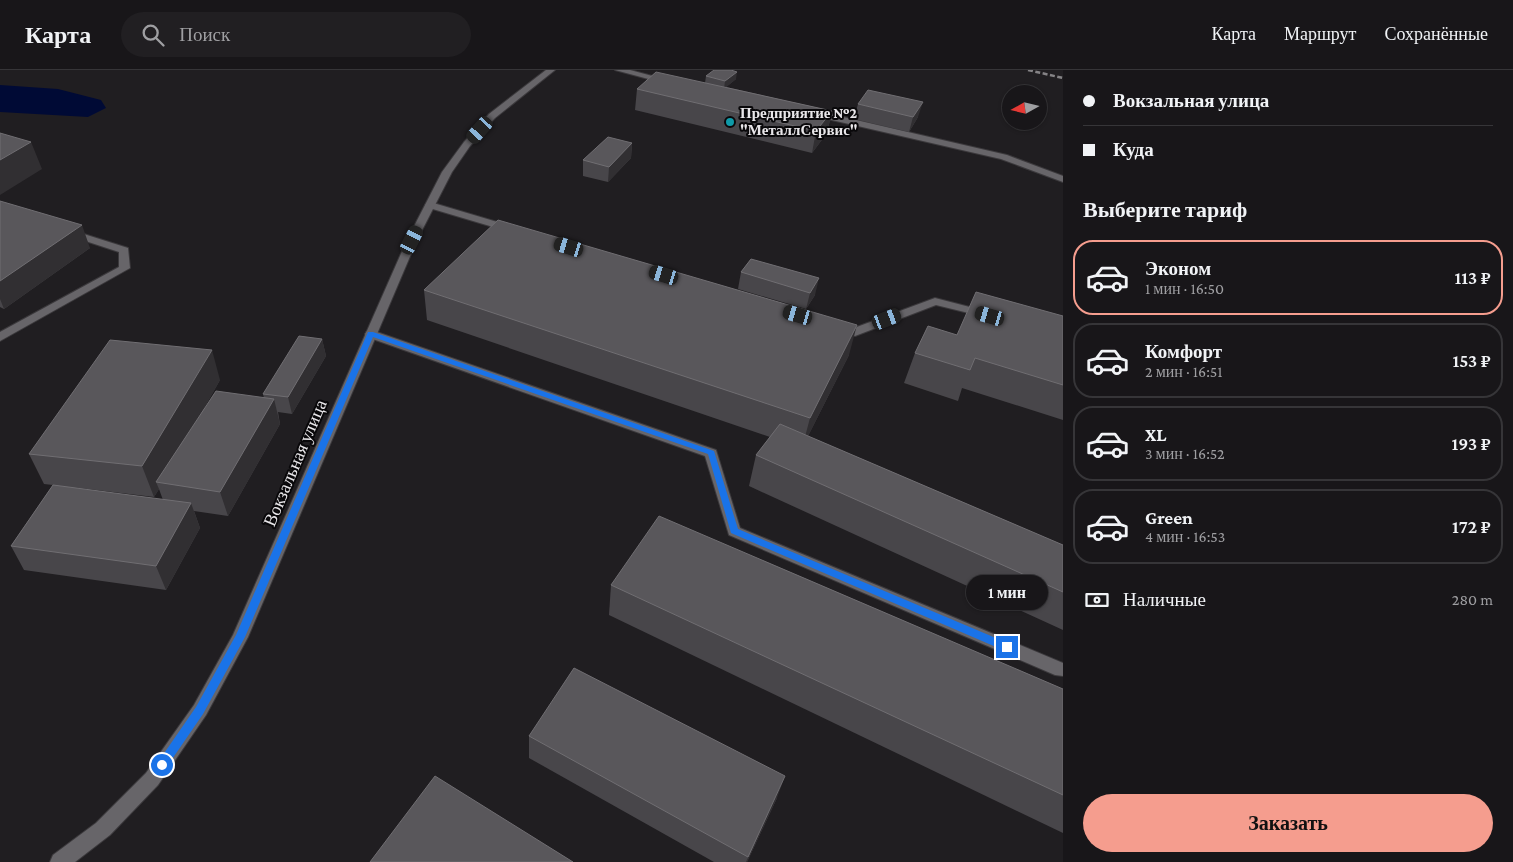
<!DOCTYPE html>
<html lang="ru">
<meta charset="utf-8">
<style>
body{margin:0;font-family:"Crimson Pro",serif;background:#211f22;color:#f1f3f6;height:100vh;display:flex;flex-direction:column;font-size:19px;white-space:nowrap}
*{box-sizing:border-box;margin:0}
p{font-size:16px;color:#9f9fa2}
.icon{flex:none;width:28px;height:28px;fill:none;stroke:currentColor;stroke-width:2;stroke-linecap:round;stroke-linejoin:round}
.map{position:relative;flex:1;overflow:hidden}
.drawer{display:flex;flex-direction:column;background:#181619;width:450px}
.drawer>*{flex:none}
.top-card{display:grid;align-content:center;height:110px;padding:0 20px;background:#181619}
.needle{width:32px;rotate:262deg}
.buttons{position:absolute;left:1002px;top:15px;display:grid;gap:10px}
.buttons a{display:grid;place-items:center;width:45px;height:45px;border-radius:50%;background:#181619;box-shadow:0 1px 4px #0004,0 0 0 1px #363538;font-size:25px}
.end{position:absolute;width:22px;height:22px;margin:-11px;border:6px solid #1a73e8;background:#fff;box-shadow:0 0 0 2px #fff}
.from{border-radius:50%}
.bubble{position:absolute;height:35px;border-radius:18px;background:#181619;box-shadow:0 1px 4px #0004,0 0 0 1px #363538;font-size:16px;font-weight:600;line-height:35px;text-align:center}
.car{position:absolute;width:15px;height:30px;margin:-15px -8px;border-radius:6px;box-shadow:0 0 4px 1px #0007;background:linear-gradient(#222 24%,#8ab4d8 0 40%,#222 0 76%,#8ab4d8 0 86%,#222 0)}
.top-card b{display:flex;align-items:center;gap:18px;height:48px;font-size:19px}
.top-card b+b{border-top:1px solid #363538}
.top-card i{width:12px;height:12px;background:#f1f3f6}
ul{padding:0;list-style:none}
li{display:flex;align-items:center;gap:15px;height:75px;margin:0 10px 8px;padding:0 10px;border:2px solid #363538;border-radius:20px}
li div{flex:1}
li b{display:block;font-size:19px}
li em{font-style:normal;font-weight:600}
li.on{border-color:#f59d8e}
li>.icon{width:45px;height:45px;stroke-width:1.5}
h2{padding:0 20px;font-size:22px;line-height:60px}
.pay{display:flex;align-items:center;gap:12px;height:55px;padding:0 20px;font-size:19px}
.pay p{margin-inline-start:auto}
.action{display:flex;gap:10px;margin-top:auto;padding:10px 20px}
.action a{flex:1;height:58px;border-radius:30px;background:#f59d8e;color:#111;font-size:20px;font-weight:600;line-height:58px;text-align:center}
header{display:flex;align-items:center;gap:30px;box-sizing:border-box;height:70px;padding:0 25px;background:#181619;border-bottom:1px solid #363538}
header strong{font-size:24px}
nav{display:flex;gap:28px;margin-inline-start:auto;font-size:18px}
.search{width:350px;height:45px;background:#211f22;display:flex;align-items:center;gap:12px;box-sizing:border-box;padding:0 18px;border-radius:28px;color:#9f9fa2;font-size:19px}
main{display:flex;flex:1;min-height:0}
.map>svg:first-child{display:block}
.water{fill:#000a35}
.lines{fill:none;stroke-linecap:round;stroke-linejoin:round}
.service-casing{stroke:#3b393c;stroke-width:2}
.minor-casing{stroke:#3b393c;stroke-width:2}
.service{fill:#676569;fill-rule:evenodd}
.minor{fill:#676569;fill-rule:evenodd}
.rail{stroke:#858386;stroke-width:2.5;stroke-dasharray:5 2.5;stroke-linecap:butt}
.wall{fill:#48464a;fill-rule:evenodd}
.shaded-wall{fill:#312f32}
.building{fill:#59575b;stroke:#706e72}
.route{fill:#1a73e8}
.culture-dot{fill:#0f9aa8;stroke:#09080a;stroke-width:2}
.labels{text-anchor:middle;stroke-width:4;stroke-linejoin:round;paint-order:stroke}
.far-poi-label{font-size:15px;font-weight:bold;fill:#e9e7ea;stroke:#09080a;text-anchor:start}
.street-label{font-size:18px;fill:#e9e7ea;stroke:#09080a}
</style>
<header>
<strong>Карта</strong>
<div class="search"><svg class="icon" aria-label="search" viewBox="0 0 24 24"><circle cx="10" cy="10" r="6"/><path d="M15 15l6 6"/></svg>Поиск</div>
<nav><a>Карта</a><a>Маршрут</a><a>Сохранённые</a></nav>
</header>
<main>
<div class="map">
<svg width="1063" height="792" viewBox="0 0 1063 792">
<rect width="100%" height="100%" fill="#201e21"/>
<path class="water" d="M0,15L58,19L101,30L106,38L88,47L0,42Z"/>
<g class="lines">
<g class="service-casing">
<g id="service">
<path d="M615,0H630L671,11L667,14Z"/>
<path d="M813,40L1007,85L1063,106V112L1001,89L810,45V41Z"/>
<path d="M430,132L514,157L515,159L510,162L426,137L425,135Z"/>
<path d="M68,159L128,178L130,198L0,271V262L119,197V182L64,164L63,162Z"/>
<path d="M935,228L989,242L991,244L985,247L936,235L855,266L834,260L832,257L838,253L854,258Z"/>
<path d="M371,260L716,380L740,458L1063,593V606L1055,605L729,465L705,386L367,267L365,264L367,261Z"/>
</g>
</g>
<g class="minor-casing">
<path id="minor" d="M546,0H555L495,48L470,76L452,102L417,170L248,567L206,645L158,715L110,765L75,792H50L53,785L96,753L146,703L194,635L233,565L407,170L442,102L464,72L489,44Z"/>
</g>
<use href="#service" class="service"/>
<use href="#minor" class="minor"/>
<path class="rail" d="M1028,0L1063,8"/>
</g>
<g class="wall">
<path d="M706,6L736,9L726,17L832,41L827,63L812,83L635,40L637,19L705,13Z"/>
<path d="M858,34L918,47L909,62L854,49Z"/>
<path d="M632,73L631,88L608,112L583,106V90Z"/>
<path d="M0,131L90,178L4,239L0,237Z"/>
<path d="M751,189L815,225L806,239L738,219L741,202Z"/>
<path d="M424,220L849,285L808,366L1063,475V560L749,416L756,385L770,367L427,250Z"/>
<path d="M1063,246V350L962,318L958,331L904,313L915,283L957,265Z"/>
<path d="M322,269L326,286L292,344L278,342L280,354L228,446L194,441L200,458L166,520L24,500L11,476L53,415L44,414L29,384L220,310L204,338L264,328L263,324ZM71,417L154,427L159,419L163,430Z"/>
<path d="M611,515L1063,619V763L609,545Z"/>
<path d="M529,666L777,728L747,792H714L529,688Z"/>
</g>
<g class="shaded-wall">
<path d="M737,2L736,9L724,19L725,11Z"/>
<path d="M923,32L918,47L909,62L913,47Z"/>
<path d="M832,41L827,63L812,83L816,61Z"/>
<path d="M31,72L42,99L0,125V90Z"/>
<path d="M632,73L631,88L608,112L609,97Z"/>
<path d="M82,155L90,178L4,239L0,229V211Z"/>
<path d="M819,208L815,225L806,239L810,223Z"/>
<path d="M857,255L849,285L802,378L810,348Z"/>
<path d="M322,269L326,286L292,344L288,327Z"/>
<path d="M212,280L220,310L162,413L156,412L159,419L154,427L142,396Z"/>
<path d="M274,329L280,354L228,446L220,422Z"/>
<path d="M191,433L200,458L166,520L156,496Z"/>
<path d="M785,706L777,728L747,792H746Z"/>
</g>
<g class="building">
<path d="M714,0H731L737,2L725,11L706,6Z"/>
<path d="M656,2L832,41L816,61L637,19Z"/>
<path d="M868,20L923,32L913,47L858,34Z"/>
<path d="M0,63L31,72L0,90Z"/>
<path d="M608,67L632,73L609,97L583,90Z"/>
<path d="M0,131L82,155L0,211Z"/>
<path d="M498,150L857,255L810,348L424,220Z"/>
<path d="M751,189L819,208L810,223L741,202Z"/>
<path d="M976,222L1063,246V315L975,288L970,300L915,283L928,256L957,265Z"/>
<path d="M299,266L322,269L288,327L263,324Z"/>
<path d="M110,270L212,280L142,396L29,384Z"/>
<path d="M216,321L274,329L220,422L156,412Z"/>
<path d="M780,354L1063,475V522L756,385Z"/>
<path d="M53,415L191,433L156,496L11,476Z"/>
<path d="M659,446L1063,619V725L611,515Z"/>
<path d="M574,598L785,706L748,787L529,666Z"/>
<path d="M435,706L573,792H370Z"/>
</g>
<path class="route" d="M368,262H373L714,381L738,459L1010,574L1011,577L1007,581L1003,580L731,463L708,384L373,267L245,567L203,644L166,698H158L157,695L158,692L196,637L236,565Z"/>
<circle class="culture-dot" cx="730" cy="52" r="5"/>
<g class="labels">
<g class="far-poi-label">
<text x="740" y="48">Предприятие №2<tspan x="740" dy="17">"МеталлСервис"</tspan></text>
</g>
<g class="street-label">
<text transform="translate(295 393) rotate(-67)" y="6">Вокзальная улица</text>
</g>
</g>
</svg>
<div class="buttons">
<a><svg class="needle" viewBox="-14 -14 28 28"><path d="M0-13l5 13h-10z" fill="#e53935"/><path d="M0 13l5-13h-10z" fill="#9f9fa2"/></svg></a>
</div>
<i class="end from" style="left:162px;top:695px"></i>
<i class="end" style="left:1007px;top:577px"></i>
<div class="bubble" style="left:966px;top:505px;width:82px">1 мин</div>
<i class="car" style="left:480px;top:60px;rotate:222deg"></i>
<i class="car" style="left:412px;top:170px;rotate:27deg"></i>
<i class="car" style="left:569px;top:177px;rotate:287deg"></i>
<i class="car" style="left:664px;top:205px;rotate:287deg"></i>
<i class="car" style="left:798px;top:245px;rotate:286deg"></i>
<i class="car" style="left:990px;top:246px;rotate:286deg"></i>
<i class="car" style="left:887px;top:249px;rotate:69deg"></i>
</div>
<section class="drawer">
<div class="top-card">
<b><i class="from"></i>Вокзальная улица</b>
<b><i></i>Куда</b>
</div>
<h2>Выберите тариф</h2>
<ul>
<li class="on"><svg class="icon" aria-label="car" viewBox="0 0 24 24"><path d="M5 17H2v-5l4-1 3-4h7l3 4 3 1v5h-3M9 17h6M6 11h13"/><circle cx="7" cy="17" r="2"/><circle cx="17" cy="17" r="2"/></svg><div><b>Эконом</b><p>1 мин · 16:50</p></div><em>113 ₽</em></li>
<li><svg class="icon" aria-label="car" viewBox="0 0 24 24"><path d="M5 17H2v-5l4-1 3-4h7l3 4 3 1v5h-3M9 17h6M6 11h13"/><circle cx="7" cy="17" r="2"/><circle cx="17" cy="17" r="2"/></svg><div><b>Комфорт</b><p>2 мин · 16:51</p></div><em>153 ₽</em></li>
<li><svg class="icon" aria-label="car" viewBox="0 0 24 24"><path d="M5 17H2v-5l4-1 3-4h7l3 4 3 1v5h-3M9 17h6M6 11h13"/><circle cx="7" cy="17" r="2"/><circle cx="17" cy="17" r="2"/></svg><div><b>XL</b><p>3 мин · 16:52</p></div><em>193 ₽</em></li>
<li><svg class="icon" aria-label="car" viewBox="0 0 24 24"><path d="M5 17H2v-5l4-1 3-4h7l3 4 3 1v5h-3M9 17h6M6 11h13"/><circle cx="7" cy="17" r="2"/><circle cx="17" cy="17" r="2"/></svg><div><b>Green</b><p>4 мин · 16:53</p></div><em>172 ₽</em></li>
</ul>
<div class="pay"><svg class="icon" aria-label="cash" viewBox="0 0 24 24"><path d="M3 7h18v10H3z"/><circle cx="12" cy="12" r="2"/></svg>Наличные<p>280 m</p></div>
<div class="action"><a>Заказать</a></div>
</section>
</main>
